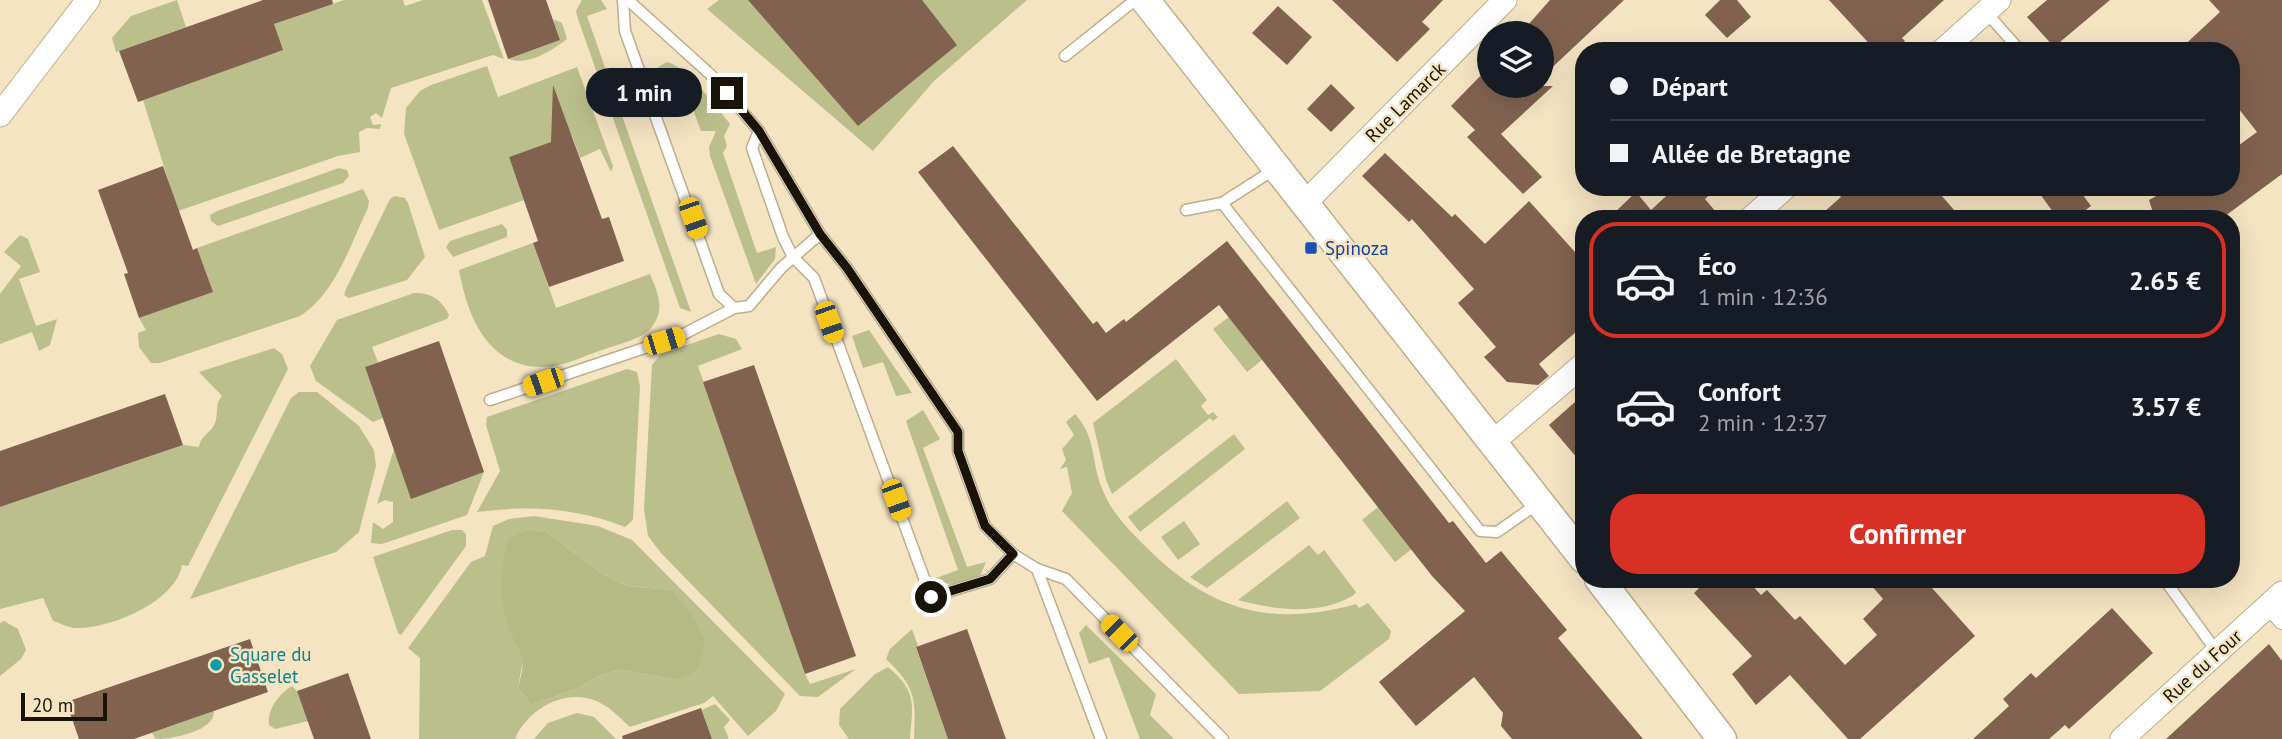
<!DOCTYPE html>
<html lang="fr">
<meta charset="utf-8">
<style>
body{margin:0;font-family:"PT Sans",sans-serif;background:#20242c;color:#f1f3f6;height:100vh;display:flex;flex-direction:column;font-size:26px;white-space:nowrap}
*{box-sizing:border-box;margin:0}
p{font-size:23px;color:#9ea1a6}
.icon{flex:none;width:38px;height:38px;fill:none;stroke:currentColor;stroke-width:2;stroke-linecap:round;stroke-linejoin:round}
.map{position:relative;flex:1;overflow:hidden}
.sheet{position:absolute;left:1575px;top:210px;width:665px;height:378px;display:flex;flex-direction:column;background:#171b24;border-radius:28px;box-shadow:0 7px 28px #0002}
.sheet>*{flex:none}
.top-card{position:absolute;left:1575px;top:42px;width:665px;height:154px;border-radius:28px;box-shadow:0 7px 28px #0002;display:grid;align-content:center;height:154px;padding:0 35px;background:#171b24}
.controls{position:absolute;left:1477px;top:21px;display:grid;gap:14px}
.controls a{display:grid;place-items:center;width:77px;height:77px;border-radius:50%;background:#171b24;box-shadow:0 7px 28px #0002;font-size:35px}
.scale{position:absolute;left:21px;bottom:18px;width:86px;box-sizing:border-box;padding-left:7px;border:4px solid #1a1408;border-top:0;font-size:19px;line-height:24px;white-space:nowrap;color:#1a1408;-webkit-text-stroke:5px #f5e4c2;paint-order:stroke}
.end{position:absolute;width:32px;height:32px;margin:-16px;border:9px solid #1a1408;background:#fff;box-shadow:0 0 0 4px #fff}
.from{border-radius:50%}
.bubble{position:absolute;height:49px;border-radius:24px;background:#171b24;box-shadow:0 7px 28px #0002;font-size:23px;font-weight:600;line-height:49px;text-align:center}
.car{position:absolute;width:21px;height:42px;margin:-21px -10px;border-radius:9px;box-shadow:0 0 5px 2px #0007;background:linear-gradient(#f5c518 24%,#345 0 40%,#f5c518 0 76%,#345 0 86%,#f5c518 0)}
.top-card b{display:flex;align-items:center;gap:24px;height:66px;font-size:26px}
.top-card b+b{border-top:2px solid #363941}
.top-card i{width:18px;height:18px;background:#f1f3f6}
ul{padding:12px 0 0;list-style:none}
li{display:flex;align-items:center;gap:21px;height:116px;margin:0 14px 10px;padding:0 21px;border:4px solid transparent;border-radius:28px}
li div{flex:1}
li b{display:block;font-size:26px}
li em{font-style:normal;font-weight:600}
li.active{border-color:#d93025}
li>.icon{width:63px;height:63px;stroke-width:1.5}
.action{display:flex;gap:14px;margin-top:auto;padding:14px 35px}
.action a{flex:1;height:80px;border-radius:28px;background:#d93025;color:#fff;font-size:28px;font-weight:600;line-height:80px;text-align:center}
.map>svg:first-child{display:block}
.green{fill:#bbbf8c;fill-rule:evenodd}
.forest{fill:#b5b983}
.building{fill:#80624f}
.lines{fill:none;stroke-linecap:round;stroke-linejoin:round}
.service-casing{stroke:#bdad8d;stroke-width:13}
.pedestrian-casing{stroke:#bdad8d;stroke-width:18}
.minor-casing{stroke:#bdad8d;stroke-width:25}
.tertiary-casing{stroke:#bdad8d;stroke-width:31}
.service{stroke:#fff;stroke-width:10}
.pedestrian{stroke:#fff;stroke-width:16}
.minor{stroke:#fff;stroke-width:23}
.tertiary{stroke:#fff;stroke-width:28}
.route{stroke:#1a1408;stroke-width:9}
.transit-dot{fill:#1a4fb4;stroke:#f5e4c2;stroke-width:2.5}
.culture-dot{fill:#0f9aa8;stroke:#f5e4c2;stroke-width:2.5}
.labels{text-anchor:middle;stroke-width:5;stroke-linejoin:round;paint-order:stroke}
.street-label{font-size:19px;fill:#1a1408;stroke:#f5e4c2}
.transit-label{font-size:19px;fill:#164399;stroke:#f5e4c2;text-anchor:start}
.culture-label{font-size:19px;fill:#0d838f;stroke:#f5e4c2;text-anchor:start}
</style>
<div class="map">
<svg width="2282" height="739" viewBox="0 0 2282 739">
<rect width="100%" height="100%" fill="#f5e4c2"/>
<g class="green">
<path d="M177,0L186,27L116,52L112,38L131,16Z"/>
<path d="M344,0H403L405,6L423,0H482L504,59L493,55L391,88L382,118L376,113L370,117L373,125L381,124L380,129L367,128L359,132L360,152L338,156L178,211L143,100L282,50L274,24Z"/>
<path d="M582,0H601L607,9L587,16L691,312L680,308L578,19L576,11Z"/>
<path d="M719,0H1027L934,81L873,151L707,9Z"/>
<path d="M553,19L562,23L567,39C551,51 529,66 508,59L560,40Z"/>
<path d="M667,62C684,65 719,109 730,124L724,136L727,146L723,153L757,253L776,247L775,259L756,284L710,156L709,147L716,131H701L687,93L667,102L658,67Z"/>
<path d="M487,66L498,97L577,67L613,166L611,172L600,149L580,158L572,135L509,157L524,200L439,230L404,134L406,108L420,91L431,85Z"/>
<path d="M339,168L347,170L349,176L343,183L218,226L211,221L210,215L217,211Z"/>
<path d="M363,189L369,201L368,208C350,245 336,293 300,316L160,363H151L139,347L138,333L146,330L139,318L212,292L197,248Z"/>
<path d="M395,196L405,198L408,203L425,257L407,280L349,298L344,295L346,289L390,199Z"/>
<path d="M502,224L507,230V237L453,257L446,247L450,241Z"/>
<path d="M20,235L28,239L40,272L19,279L36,326L57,319L50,345L39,351L32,332L0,344V294L21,266L4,252Z"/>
<path d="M533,243L556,308L650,274C657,291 665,307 654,324C644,340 618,344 602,350C583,356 561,368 541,367C486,366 467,314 459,270Z"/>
<path d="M414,293C431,292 442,300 449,315L447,319L372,347L378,362L365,367L383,418L373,422L316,381L310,366L337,320Z"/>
<path d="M1229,317L1262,360L1247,372L1213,329Z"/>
<path d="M869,330L912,393L896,396L883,362L863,368L852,336Z"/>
<path d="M719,334L736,339L742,349L698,366L805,674L810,684L856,669L818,697L800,696L661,553L648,536L644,509L652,365L661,354Z"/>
<path d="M274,348L282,354L288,369L188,566L182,565C176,602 108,630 74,628C67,627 60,623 53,621L43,598L0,609V507L183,445L199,447C200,436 211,433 215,423C219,413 214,405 222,396L199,372Z"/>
<path d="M1176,359L1207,400L1201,406L1208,415L1213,412L1218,417L1213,421L1210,418L1112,494L1106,480L1093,423Z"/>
<path d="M627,369L637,372L640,386L633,520L625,527C578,508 527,505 477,512L500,471L486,425L487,417Z"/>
<path d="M299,392H317L359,426L374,450L376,466L359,532L336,552L190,599L291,398Z"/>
<path d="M923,410L940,439L923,448L967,567L986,562L981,574C968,582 949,590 936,578L958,570L906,421Z"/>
<path d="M1075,414C1098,439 1090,464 1104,493C1113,514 1130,531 1146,547C1209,610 1270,628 1356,604L1359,608L1368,603L1391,631L1389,639L1320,691L1239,694L1062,511L1072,493L1067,467L1060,469L1066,460L1062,449L1074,435L1066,422Z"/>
<path d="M1234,434L1245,449L1140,532L1128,517Z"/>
<path d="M394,449L412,498L484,472L467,515L382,544L371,543L373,522L383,529L393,522V502L385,500L377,504Z"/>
<path d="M1287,501L1300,518L1207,588L1190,577Z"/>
<path d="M1378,507L1412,549L1395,562L1362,520Z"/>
<path d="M534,516L598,526L632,540L785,694L776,711L748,736L713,696L704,703L630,727C619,717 608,705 594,700C563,689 527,710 515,739H419L420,658L408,648L471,562L485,556L493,526L509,519ZM547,532L599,572L627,586L672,590L679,680L621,670L603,674L578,688L531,705L518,687L524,656L505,618Z"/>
<path d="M1184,521L1200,544L1178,560L1161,537Z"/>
<path d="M452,530H462L466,534V546L401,635L398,633L373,557Z"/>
<path d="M1309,545L1318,555L1324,550L1356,592L1354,595C1320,616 1274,610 1238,600Z"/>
<path d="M4,621L18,629L26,650L21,659L0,676V623Z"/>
<path d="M1086,625L1156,694L1150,715L1174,739H1140L1109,657L1089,664L1079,633Z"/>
<path d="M912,629L918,646L916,648L948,739H914C916,700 916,687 886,659L890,649Z"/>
<path d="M888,667C917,691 913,704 910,739H849L839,725L840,709L875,674Z"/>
<path d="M292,686L297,691L308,721L275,729L269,725C267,709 279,694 292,686Z"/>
<path d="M715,704L730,720L724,727L729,739H712L702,710Z"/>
<path d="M214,711C215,731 173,739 156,739L152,733Z"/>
<path d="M577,713L594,717L616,739H534L548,723Z"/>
</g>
<path class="forest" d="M526,531L547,532L599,572L627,586L672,590L696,621L705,642L698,669L679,680L621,670L603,674L578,688L531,705L518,687C530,649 516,653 506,620C499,595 501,562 509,538Z"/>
<g class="building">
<path d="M263,0H332L333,4L274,24L283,50L138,102L119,51Z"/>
<path d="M488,0H546L560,40L508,59Z"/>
<path d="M748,0H922L957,45L858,126Z"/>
<path d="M1332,0H1443L1422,22L1430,29L1397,62Z"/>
<path d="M1550,0H1624L1542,77V33H1521Z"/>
<path d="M1720,0H1737L1751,17L1727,38L1705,15Z"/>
<path d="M1829,0H1944L1902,38L1905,41L1893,51H1876Z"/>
<path d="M2047,0H2110L2054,47L2027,17Z"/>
<path d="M2209,0H2282V174L2221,219H2155L2149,200L2173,187H2231V151L2257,132L2231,99V51H2178L2220,12Z"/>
<path d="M1278,6L1312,37L1287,65L1252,33Z"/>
<path d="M1489,67V86H1553L1501,134L1542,177L1523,194L1467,137L1475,130L1451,106Z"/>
<path d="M1331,84L1355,108L1331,132L1307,109Z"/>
<path d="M553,85L602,219L609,217L624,261L549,287L533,243L538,241L509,157L551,142Z"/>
<path d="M953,146L1093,324L1097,321L1106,333L1124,319L1126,322L1227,241L1449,523L1453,521L1486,563L1501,551L1567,630L1558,638L1643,739H1512L1501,726L1503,713L1474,677L1416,726L1379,682L1465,611L1432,576L1219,305L1097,401L918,172Z"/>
<path d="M1385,153L1452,217L1455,214L1485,244L1529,201L1584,262V325L1539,364L1549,376L1538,385L1507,382L1484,357L1496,347L1458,303L1474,289L1412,219L1409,222L1362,176Z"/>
<path d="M163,166L193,250L197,248L213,292L139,318L124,274L128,273L98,190Z"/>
<path d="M1676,187H1718L1705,199L1722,219H1608L1636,192L1651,210Z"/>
<path d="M1832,187H1934L1962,219H1816L1841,197Z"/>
<path d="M2035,187H2077L2091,206L2074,219H2058Z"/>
<path d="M439,341L484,472L411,499L365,367Z"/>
<path d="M754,365L856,656L805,674L703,382Z"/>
<path d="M165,394L183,445L0,507V451Z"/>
<path d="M1584,394V466L1549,425Z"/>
<path d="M1708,579H1746L1761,595L1767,590L1795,620L1800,616L1845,665L1877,635L1863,619L1883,599L1866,579H1924L1975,636L1860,739H1848L1790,675L1756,705L1732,674L1752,656L1694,593Z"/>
<path d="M2112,608L2153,653L2069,729L2065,725L2049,739H1973L2009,706L2003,699L2031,673L2036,678Z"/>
<path d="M967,629L1006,739H948L916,647Z"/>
<path d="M250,639L268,692L134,739H79L66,702Z"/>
<path d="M2269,644L2282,661V739H2166Z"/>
<path d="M348,673L371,739H314L297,691Z"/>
<path d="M701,708L712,739H623L622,736Z"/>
</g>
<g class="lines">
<g class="service-casing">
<g id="service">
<path d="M623,0L625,31L719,294L734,308L749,306L781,268L820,234"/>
<path d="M628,0L711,75L759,131L820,234L847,268L958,432V451L985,526L1013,554L1037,569L1066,579L1223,739"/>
<path d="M1986,12L2016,46"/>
<path d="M1065,56L1135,0"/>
<path d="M759,131L752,148L783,237L793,257L814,278L931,597L990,579L1013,554"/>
<path d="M1222,203L1480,531L1497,532L1537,504"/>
<path d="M1186,210L1222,203L1275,169"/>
<path d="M490,400L680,336L734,308"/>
<path d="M1037,569L1101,739"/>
<path d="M2164,579L2217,652"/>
</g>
</g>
<g class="pedestrian-casing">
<path id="pedestrian" d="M2268,605L2282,621"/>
</g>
<g class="minor-casing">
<g id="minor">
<path d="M1942,51L1999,0"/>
<path d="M0,115L88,0"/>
<path d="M1305,203L1505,0"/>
<path d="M1750,219L1786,187"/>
<path d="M1493,442L1584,364"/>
<path d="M2122,739L2282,593"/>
</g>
</g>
<g class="tertiary-casing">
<g id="tertiary">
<path d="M1145,0L1584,559"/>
<path d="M1599,579L1722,739"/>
</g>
</g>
<use href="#service" class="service"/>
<use href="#pedestrian" class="pedestrian"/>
<use href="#minor" class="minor"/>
<use href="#tertiary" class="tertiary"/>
</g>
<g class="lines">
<path class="route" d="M727,93L759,131L820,234L847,268L958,432V451L985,526L1013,554L990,579L931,597"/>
</g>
<rect class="transit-dot" x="1304" y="241" width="14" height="14" rx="3.5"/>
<circle class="culture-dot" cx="216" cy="665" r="7"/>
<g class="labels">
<g class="street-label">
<text transform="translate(1405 102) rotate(-45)" y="7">Rue Lamarck</text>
<text transform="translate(2202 666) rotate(-42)" y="7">Rue du Four</text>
</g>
<g class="transit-label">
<text x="1325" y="255">Spinoza</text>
</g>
<g class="culture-label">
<text x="230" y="661">Square du<tspan x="230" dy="22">Gasselet</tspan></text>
</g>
</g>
</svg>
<div class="controls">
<a><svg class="icon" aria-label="layers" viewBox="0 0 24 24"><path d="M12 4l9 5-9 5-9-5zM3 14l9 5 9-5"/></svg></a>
</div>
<div class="scale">20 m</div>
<i class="end from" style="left:931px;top:597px"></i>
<i class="end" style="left:727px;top:93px"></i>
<div class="bubble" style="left:586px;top:68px;width:116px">1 min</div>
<i class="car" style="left:693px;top:218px;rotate:161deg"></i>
<i class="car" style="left:829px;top:322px;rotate:161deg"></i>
<i class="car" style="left:664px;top:341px;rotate:73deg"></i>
<i class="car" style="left:543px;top:382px;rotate:251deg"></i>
<i class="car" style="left:896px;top:500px;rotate:160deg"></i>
<i class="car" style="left:1119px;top:633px;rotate:315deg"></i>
<div class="top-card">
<b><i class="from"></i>Départ</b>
<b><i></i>Allée de Bretagne</b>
</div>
<section class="sheet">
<ul>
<li class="active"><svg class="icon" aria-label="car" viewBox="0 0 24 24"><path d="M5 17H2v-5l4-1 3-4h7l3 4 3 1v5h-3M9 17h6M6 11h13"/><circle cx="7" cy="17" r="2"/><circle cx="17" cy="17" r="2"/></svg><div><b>Éco</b><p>1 min · 12:36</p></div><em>2.65 €</em></li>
<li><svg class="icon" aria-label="car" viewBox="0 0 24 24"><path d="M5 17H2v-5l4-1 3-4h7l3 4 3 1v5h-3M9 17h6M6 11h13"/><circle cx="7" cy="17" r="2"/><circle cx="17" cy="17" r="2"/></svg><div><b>Confort</b><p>2 min · 12:37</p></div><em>3.57 €</em></li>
</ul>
<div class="action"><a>Confirmer</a></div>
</section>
</div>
